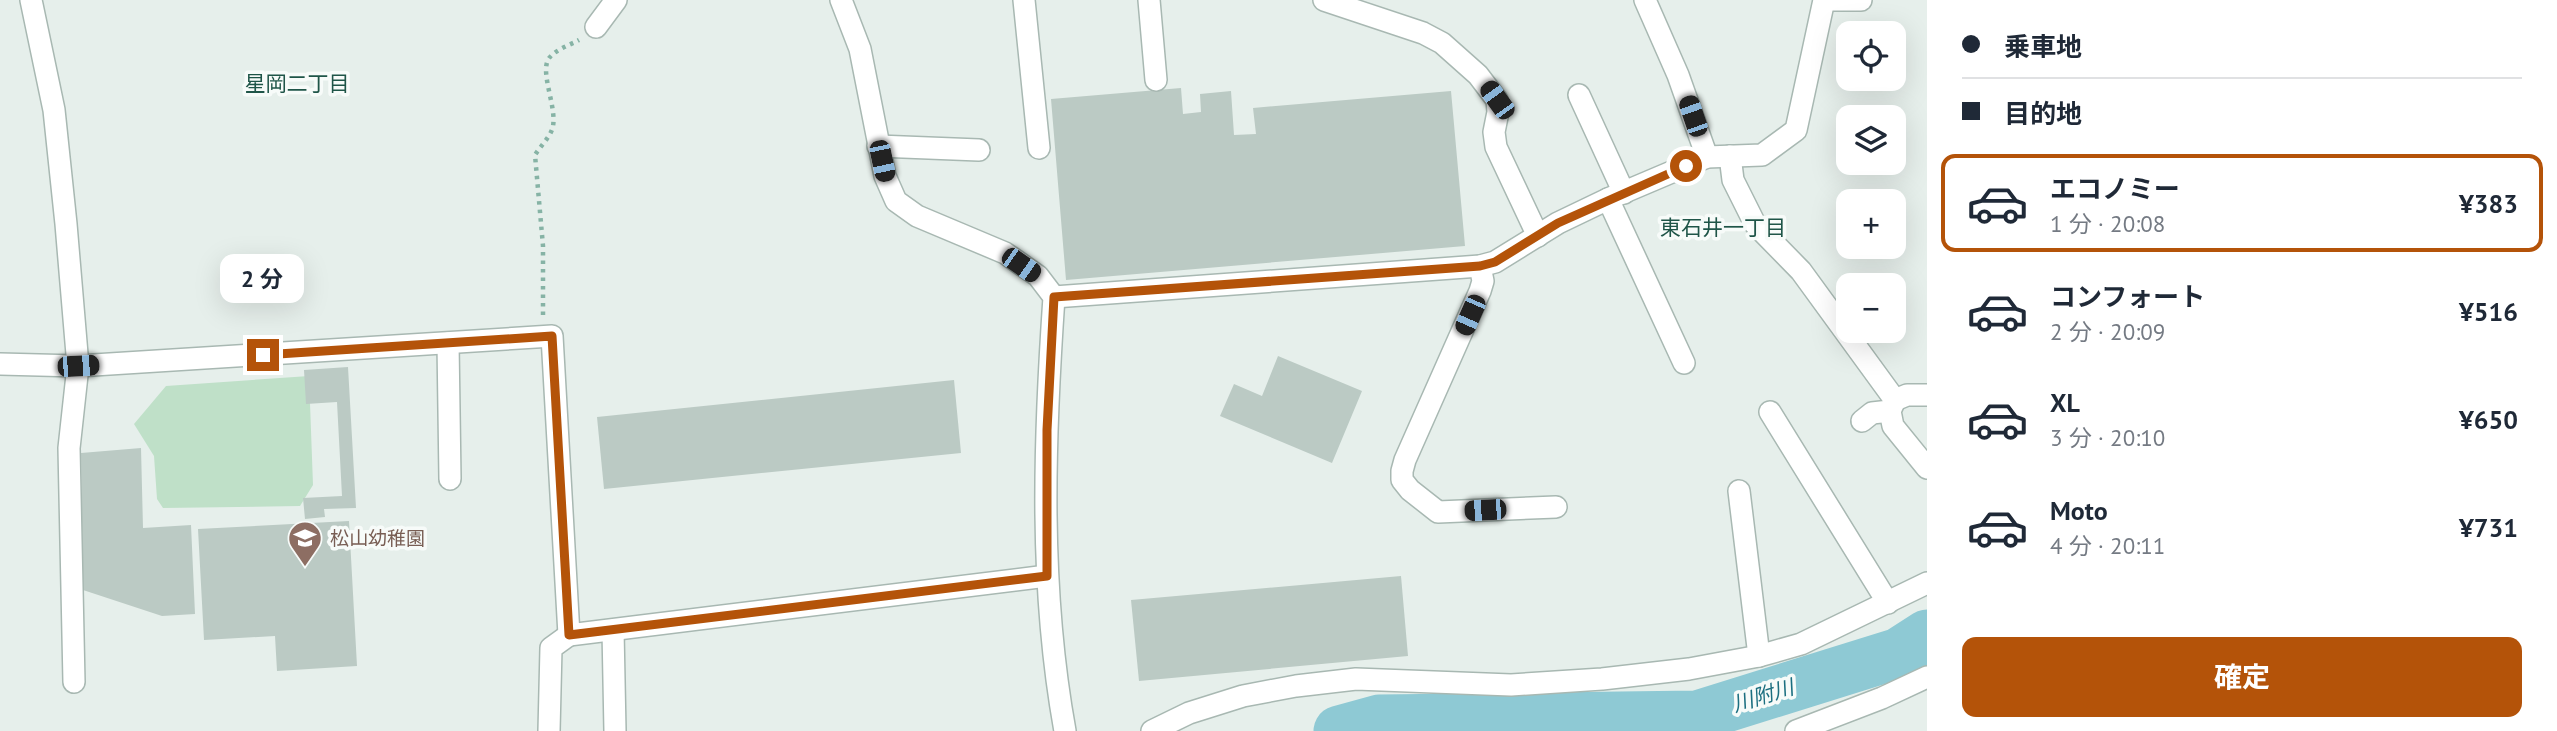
<!DOCTYPE html>
<html lang="ja">
<meta charset="utf-8">
<style>
body{margin:0;font-family:"PT Sans","Noto Sans JP",sans-serif;background:#f6f6f7;color:#1f2937;height:100vh;display:flex;flex-direction:column;font-size:26px;white-space:nowrap}
*{box-sizing:border-box;margin:0}
p{font-size:23px;color:#747a83}
.icon{flex:none;width:38px;height:38px;fill:none;stroke:currentColor;stroke-width:2;stroke-linecap:round;stroke-linejoin:round}
.map{position:relative;flex:1;overflow:hidden}
.side{display:flex;flex-direction:column;background:#fff;width:630px}
.side>*{flex:none}
.guide{display:grid;align-content:center;height:154px;padding:0 35px;background:#fff}
.buttons{position:absolute;left:1836px;top:21px;display:grid;gap:14px}
.buttons a{display:grid;place-items:center;width:70px;height:70px;border-radius:14px;background:#fff;box-shadow:0 7px 28px #0002;font-size:35px}
.end{position:absolute;width:32px;height:32px;margin:-16px;border:9px solid #b45309;background:#fff;box-shadow:0 0 0 4px #fff}
.from{border-radius:50%}
.bubble{position:absolute;height:49px;border-radius:14px;background:#fff;box-shadow:0 7px 28px #0002;font-size:23px;font-weight:700;line-height:49px;text-align:center}
.car{position:absolute;width:21px;height:42px;margin:-21px -10px;border-radius:9px;box-shadow:0 0 5px 2px #0007;background:linear-gradient(#222 24%,#8ab4d8 0 40%,#222 0 76%,#8ab4d8 0 86%,#222 0)}
.guide b{display:flex;align-items:center;gap:24px;height:66px;font-size:26px}
.guide b+b{border-top:2px solid #e0e1e3}
.guide i{width:18px;height:18px;background:#1f2937}
ul{padding:0;list-style:none}
li{display:flex;align-items:center;gap:21px;height:98px;margin:0 14px 10px;padding:0 21px;border:4px solid transparent;border-radius:14px}
li div{flex:1}
li b{display:block;font-size:26px}
li em{font-style:normal;font-weight:700}
li.selected{border-color:#b45309}
li>.icon{width:63px;height:63px;stroke-width:1.5}
.action{display:flex;gap:14px;margin-top:auto;padding:14px 35px}
.action a{flex:1;height:80px;border-radius:14px;background:#b45309;color:#fff;font-size:28px;font-weight:700;line-height:80px;text-align:center}
main{display:flex;flex:1;min-height:0}
.map>svg:first-child{display:block}
.green{fill:#bfe0c8}
.lines{fill:none;stroke-linecap:round;stroke-linejoin:round}
.river{stroke:#8ec9d4;stroke-width:51}
.building{fill:#bbcac4}
.minor-casing{stroke:#a8b8b2;stroke-width:24}
.path{stroke:#86b3a5;stroke-width:4.5;stroke-dasharray:3.5 5;stroke-linecap:butt}
.minor{stroke:#fff;stroke-width:21}
.route{stroke:#b45309;stroke-width:9}
.labels{text-anchor:middle;stroke-width:7;stroke-linejoin:round;paint-order:stroke}
.education-label{font-size:19px;fill:#785e54;stroke:#f7fbf9;text-anchor:start}
.neighbourhood-label{font-size:21px;fill:#1f5548;stroke:#f7fbf9}
.water-label{font-size:21px;font-style:italic;fill:#1c6f80;stroke:#f7fbf9}
</style>
<main>
<div class="map">
<svg width="1927" height="731" viewBox="0 0 1927 731">
<rect width="100%" height="100%" fill="#e6efeb"/>
<path class="green" d="M309,376L313,485L300,506L163,508L157,499L154,456L134,424L166,386Z"/>
<g class="lines">
<path class="river" d="M1339,731L1379,720L1697,716L1899,653L1927,635"/>
</g>
<g class="building">
<path d="M1181,88L1183,114L1201,112L1200,94L1231,91L1234,135L1256,134L1253,108L1451,91L1465,246L1066,280L1051,99Z"/>
<path d="M1278,356L1362,391L1332,463L1220,416L1234,384L1262,396Z"/>
<path d="M348,367L356,508L324,509L325,517L305,519L303,498L342,496L337,402L306,404L304,370Z"/>
<path d="M954,380L961,453L604,489L597,417Z"/>
<path d="M141,448L143,528L191,525L195,614L162,616L83,590L81,453Z"/>
<path d="M349,521L357,666L277,671L275,636L204,640L198,529Z"/>
<path d="M1401,576L1408,656L1139,681L1131,600Z"/>
</g>
<g class="lines">
<g class="minor-casing">
<g id="minor">
<path d="M31,0L54,110L66,224L78,366L69,448L74,682"/>
<path d="M841,0L860,49L885,176L896,201L917,216L1005,253L1038,276L1054,297C1044,442 1039,588 1065,731"/>
<path d="M1024,0L1039,148"/>
<path d="M1149,0L1156,80"/>
<path d="M1324,0L1423,33L1442,43L1478,75L1497,100L1498,112L1494,132L1496,147L1538,236"/>
<path d="M1645,0L1678,75L1707,157"/>
<path d="M1827,0H1861"/>
<path d="M596,27L616,0"/>
<path d="M1579,95L1624,193"/>
<path d="M878,146L979,150"/>
<path d="M1730,156L1733,180L1755,224L1801,271L1895,400L1907,395H1927"/>
<path d="M1608,199L1684,363"/>
<path d="M1480,266L1483,281L1480,291L1405,460L1402,471V480L1410,490L1438,512L1556,507"/>
<path d="M1054,297L1480,266L1495,262L1558,223L1608,199L1707,157L1762,155L1796,130L1824,0"/>
<path d="M448,343L450,479"/>
<path d="M0,364L78,366L552,336L569,635L1047,576"/>
<path d="M1895,400L1890,411L1893,426L1927,468"/>
<path d="M1770,412L1888,603"/>
<path d="M1862,421L1872,413L1890,411"/>
<path d="M1739,491L1759,656"/>
<path d="M613,630L615,731"/>
<path d="M549,731L551,648L569,635"/>
<path d="M1152,731L1189,713L1243,696L1296,686L1356,679L1511,685L1602,679L1689,669L1759,656L1801,644L1927,583"/>
<path d="M1796,731L1882,698L1927,677"/>
</g>
</g>
<path class="path" d="M543,315V246L535,155C540,147 547,140 551,132C561,113 537,71 550,57C557,49 570,45 579,40"/>
<use href="#minor" class="minor"/>
</g>
<g class="lines">
<path class="route" d="M263,355L552,336L569,635L1047,576V430L1054,297L1480,266L1495,262L1558,223L1686,166"/>
</g>
<defs>
<g id="school-pin" transform="scale(1.75)"><path d="M0 17L-7.5 6A9.5 9.5 0 1 1 7.5 6Z" fill="#8d6e63" stroke="#f7fbf9"/><path d="M0-5L7-2L0 1L-7-2ZM-4 1L0 2.5L4 1V4Q0 6-4 4Z" fill="#fff"/></g>
</defs>
<g fill-rule="evenodd">
<use href="#school-pin" x="305" y="538"/>
</g>
<g class="labels">
<g class="education-label">
<text x="330" y="545">松山幼稚園</text>
</g>
<g class="neighbourhood-label">
<text x="297" y="91">星岡二丁目</text>
<text x="1723" y="235">東石井一丁目</text>
</g>
<g class="water-label">
<text transform="translate(1763 696) rotate(-17)" y="7">川附川</text>
</g>
</g>
</svg>
<div class="buttons">
<a><svg class="icon" aria-label="locate" viewBox="0 0 24 24"><circle cx="12" cy="12" r="6"/><path d="M12 2v4M12 18v4M2 12h4M18 12h4"/></svg></a>
<a><svg class="icon" aria-label="layers" viewBox="0 0 24 24"><path d="M12 4l9 5-9 5-9-5zM3 14l9 5 9-5"/></svg></a>
<a>+</a>
<a>−</a>
</div>
<i class="end from" style="left:1686px;top:166px"></i>
<i class="end" style="left:263px;top:355px"></i>
<div class="bubble" style="left:220px;top:254px;width:84px">2 分</div>
<i class="car" style="left:1497px;top:100px;rotate:324deg"></i>
<i class="car" style="left:1693px;top:116px;rotate:341deg"></i>
<i class="car" style="left:882px;top:161px;rotate:168deg"></i>
<i class="car" style="left:1021px;top:265px;rotate:125deg"></i>
<i class="car" style="left:1470px;top:315px;rotate:204deg"></i>
<i class="car" style="left:78px;top:366px;rotate:87deg"></i>
<i class="car" style="left:1485px;top:510px;rotate:267deg"></i>
</div>
<section class="side">
<div class="guide">
<b><i class="from"></i>乗車地</b>
<b><i></i>目的地</b>
</div>
<ul>
<li class="selected"><svg class="icon" aria-label="car" viewBox="0 0 24 24"><path d="M5 17H2v-5l4-1 3-4h7l3 4 3 1v5h-3M9 17h6M6 11h13"/><circle cx="7" cy="17" r="2"/><circle cx="17" cy="17" r="2"/></svg><div><b>エコノミー</b><p>1 分 · 20:08</p></div><em>¥383</em></li>
<li><svg class="icon" aria-label="car" viewBox="0 0 24 24"><path d="M5 17H2v-5l4-1 3-4h7l3 4 3 1v5h-3M9 17h6M6 11h13"/><circle cx="7" cy="17" r="2"/><circle cx="17" cy="17" r="2"/></svg><div><b>コンフォート</b><p>2 分 · 20:09</p></div><em>¥516</em></li>
<li><svg class="icon" aria-label="car" viewBox="0 0 24 24"><path d="M5 17H2v-5l4-1 3-4h7l3 4 3 1v5h-3M9 17h6M6 11h13"/><circle cx="7" cy="17" r="2"/><circle cx="17" cy="17" r="2"/></svg><div><b>XL</b><p>3 分 · 20:10</p></div><em>¥650</em></li>
<li><svg class="icon" aria-label="car" viewBox="0 0 24 24"><path d="M5 17H2v-5l4-1 3-4h7l3 4 3 1v5h-3M9 17h6M6 11h13"/><circle cx="7" cy="17" r="2"/><circle cx="17" cy="17" r="2"/></svg><div><b>Moto</b><p>4 分 · 20:11</p></div><em>¥731</em></li>
</ul>
<div class="action"><a>確定</a></div>
</section>
</main>
